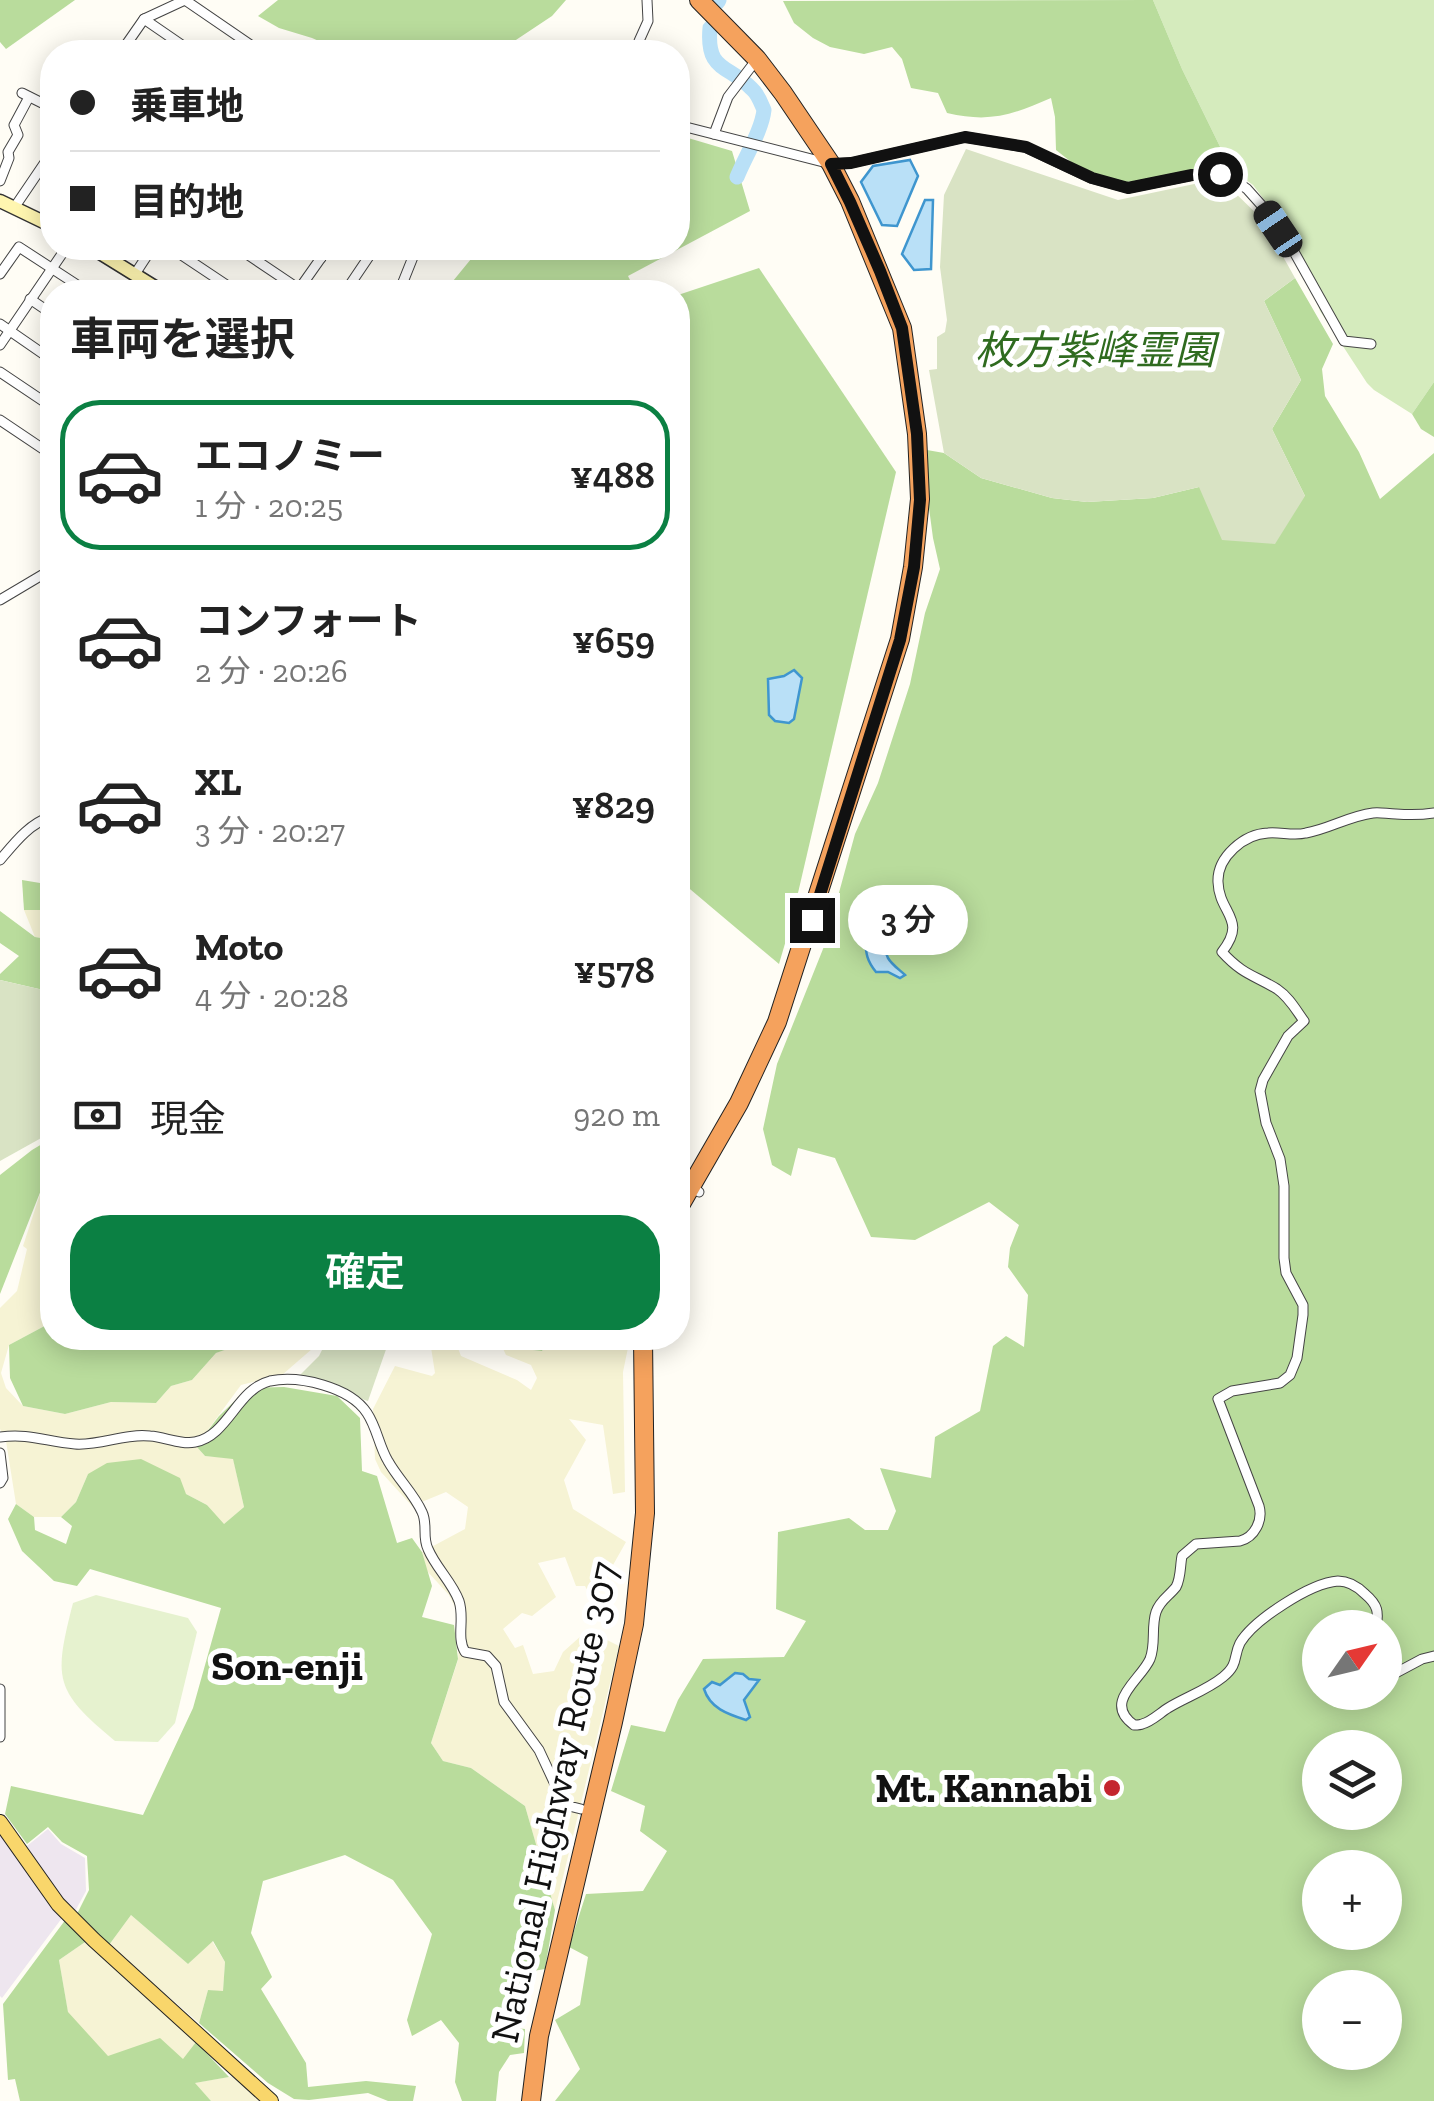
<!DOCTYPE html>
<html lang="ja">
<meta charset="utf-8">
<style>
body{margin:0;font-family:"Zilla Slab","Noto Sans JP",serif;background:#f2f2f2;color:#222;height:100vh;display:flex;flex-direction:column;font-size:38px;white-space:nowrap}
*{box-sizing:border-box;margin:0}
p{font-size:32px;color:#767676}
.icon{flex:none;width:55px;height:55px;fill:none;stroke:currentColor;stroke-width:2;stroke-linecap:round;stroke-linejoin:round}
.map{position:relative;flex:1;overflow:hidden}
.details{position:absolute;left:40px;top:280px;width:650px;height:1070px;display:flex;flex-direction:column;background:#fff;border-radius:40px;box-shadow:0 5px 25px #0003}
.details>*{flex:none}
.guide{position:absolute;left:40px;top:40px;width:650px;height:220px;border-radius:40px;box-shadow:0 5px 25px #0003;display:grid;align-content:center;height:220px;padding:0 30px;background:#fff}
.needle{width:65px;rotate:56deg}
.tools{position:absolute;left:1302px;top:1610px;display:grid;gap:20px}
.tools a{display:grid;place-items:center;width:100px;height:100px;border-radius:50%;background:#fff;box-shadow:0 5px 25px #0003;font-size:50px}
.end{position:absolute;width:45px;height:45px;margin:-22px;border:12px solid #111;background:#fff;box-shadow:0 0 0 5px #fff}
.from{border-radius:50%}
.bubble{position:absolute;height:70px;border-radius:35px;background:#fff;box-shadow:0 5px 25px #0003;font-size:32px;font-weight:600;line-height:70px;text-align:center}
.car{position:absolute;width:30px;height:60px;margin:-30px -15px;border-radius:12px;box-shadow:0 0 8px 2px #0007;background:linear-gradient(#222 24%,#8ab4d8 0 40%,#222 0 76%,#8ab4d8 0 86%,#222 0)}
.guide b{display:flex;align-items:center;gap:35px;height:95px;font-size:38px}
.guide b+b{border-top:2px solid #e0e0e0}
.guide i{width:25px;height:25px;background:#222}
ul{padding:0;list-style:none}
li{display:flex;align-items:center;gap:30px;height:150px;margin:0 20px 15px;padding:0 10px;border:5px solid transparent;border-radius:40px}
li div{flex:1}
li b{display:block;font-size:38px}
li em{font-style:normal;font-weight:600}
li.active{border-color:#0b8043}
li>.icon{width:90px;height:90px;stroke-width:1.5}
h2{padding:0 30px;font-size:45px;line-height:120px}
.pay{display:flex;align-items:center;gap:25px;height:110px;padding:0 30px;font-size:38px}
.pay p{margin-inline-start:auto}
.cta{display:flex;gap:20px;margin-top:auto;padding:20px 30px}
.cta a{flex:1;height:115px;border-radius:40px;background:#0b8043;color:#fff;font-size:40px;font-weight:600;line-height:115px;text-align:center}
.map>svg:first-child{display:block}
.industrial{fill:#eee6ef}
.farmland{fill:#f6f3d4}
.green{fill:#d5ebbd}
.forest{fill:#b9dc9c;fill-rule:evenodd}
.cemetery{fill:#d9e3c4}
.pitch{fill:#e6f2cf}
.water{fill:#b9e0f7;stroke:#3f96cf;stroke-width:2.5}
.lines{fill:none;stroke-linecap:round;stroke-linejoin:round}
.river{stroke:#b9e0f7;stroke-width:15}
.street-casing{stroke:#444;stroke-width:11}
.secondary-casing{stroke:#333;stroke-width:15}
.primary-casing{stroke:#222;stroke-width:16}
.highway-casing{stroke:#222;stroke-width:20}
.street{stroke:#fff;stroke-width:9}
.secondary{stroke:#fff6b0;stroke-width:12}
.primary{stroke:#f9d66b;stroke-width:14}
.highway{stroke:#f5a25d;stroke-width:18}
.route{stroke:#111;stroke-width:12}
.poi-dot{fill:#c4262e;stroke:#fff;stroke-width:4}
.labels{text-anchor:middle;stroke-width:10;stroke-linejoin:round;paint-order:stroke}
.park-label{font-size:40px;font-style:italic;fill:#2f6b1f;stroke:#fff}
.poi-label{font-size:40px;font-weight:bold;fill:#111;stroke:#fff;text-anchor:end}
.street-label{font-size:40px;fill:#111;stroke:#fff}
.neighbourhood-label{font-size:42px;font-weight:bold;fill:#111;stroke:#fff}
</style>
<div class="map">
<svg width="1434" height="2101" viewBox="0 0 1434 2101">
<rect width="100%" height="100%" fill="#fffdf5"/>
<g class="industrial">
<path d="M48,1829L61,1844L85,1858L86,1891L73,1915L62,1902L27,1846Z"/>
<path d="M0,1831L62,1918L2,1998L0,1996Z"/>
</g>
<g class="farmland">
<path d="M24,910H52V940L35,937Z"/>
<path d="M52,1181V1322L9,1345L1,1373L6,1388L23,1406L65,1414L111,1402L156,1403L171,1386L192,1380L216,1353L235,1346L240,1338H320V1342L282,1375L241,1385L196,1446L205,1456L233,1458L244,1507L223,1525L207,1505L186,1494L88,1474L76,1502L61,1517H34L16,1504L6,1441L0,1429V1308L17,1291L27,1249L23,1246L43,1185Z"/>
<path d="M426,1338H454L461,1356L517,1380L531,1390L537,1378L531,1365L506,1355L498,1338H509L515,1348L542,1351L549,1338H630L623,1372L625,1492L613,1494L603,1425L569,1419L586,1440L564,1480L573,1509L626,1542L600,1588L590,1595L585,1586H576L565,1557L538,1563L556,1597L532,1616L522,1613L503,1629L515,1648L523,1645L533,1674L554,1671L563,1652L582,1635L587,1643L603,1638L619,1646L555,1910L525,1806L471,1768L443,1761L431,1743L458,1660L460,1617L449,1595L427,1571L422,1552L465,1529L468,1507L446,1492L412,1506L381,1472L375,1459L373,1409L395,1366L432,1376L435,1373L430,1341Z"/>
<path d="M131,1915L188,1964L212,1941L225,1962L223,1992L208,1990L199,2023L109,1945Z"/>
<path d="M88,1940L196,2042L183,2060L160,2039L108,2057L68,2013L59,1960Z"/>
<path d="M234,2076L268,2101H211L194,2083Z"/>
</g>
<path class="green" d="M1153,0H1434V382L1412,414L1374,390L1367,383L1320,311L1305,267L1275,214L1253,185L1231,169L1182,69Z"/>
<g class="forest">
<path d="M0,0H75L6,49L0,42Z"/>
<path d="M278,0H566L552,16L498,52H344L312,38L279,28L258,16Z"/>
<path d="M1153,0L1182,69L1231,169L1218,166L1185,175L1118,183L1075,165L1056,150L1055,117L1051,98C1012,115 990,123 947,113L938,93L911,88L902,59L892,47L864,54L830,47L813,38L794,23L783,1Z"/>
<path d="M678,135L732,151L750,211L628,276L636,292H444L480,248H678Z"/>
<path d="M759,268L896,472L791,923L779,964L678,879V295Z"/>
<path d="M1295,278L1333,344L1322,369L1325,396L1359,452L1380,499L1434,453V2101H555L580,2069L555,2020L580,2005L588,1957L569,1947L586,1894L643,1891L667,1851L640,1831L645,1806L611,1791L631,1725L665,1732L678,1700L703,1659L784,1657L806,1621L776,1609L778,1532L849,1518L865,1530H888L896,1511L880,1468L931,1478L935,1437L980,1411L993,1346L1006,1336L1024,1347L1028,1295L1008,1267L1010,1248L1019,1225L989,1202L915,1240L871,1237L835,1158L798,1148L791,1176L772,1165L763,1129L777,1064L825,944L855,834L878,783L910,684L925,613L940,569L933,538L927,493V450L944,453L981,478L1052,498L1087,502L1153,498L1199,487L1305,496L1272,429L1301,380L1264,301ZM1320,1628H1385V1692H1320ZM1320,1748H1385V1812H1320ZM1320,1868H1385V1932H1320ZM1320,1988H1385V2052H1320Z"/>
<path d="M1434,382V437L1421,429L1412,414Z"/>
<path d="M22,880L52,885V910H24Z"/>
<path d="M0,911L35,937L52,940V992L0,980V974L19,956L0,943Z"/>
<path d="M52,1138V1181L43,1185L0,1294V1175L32,1150Z"/>
<path d="M52,1322V1338H240L236,1346L216,1353L192,1380L171,1386L156,1403L111,1402L65,1414L23,1406L10,1378L9,1345Z"/>
<path d="M509,1338H549L542,1351L515,1348Z"/>
<path d="M284,1387L337,1396L360,1418L362,1471L377,1476L397,1543L412,1538L422,1552L432,1586L422,1617L454,1625L458,1659L431,1743L443,1761L471,1768L525,1806L555,1910L545,1969L527,1972L505,2010L515,2028L525,2029L524,2053L510,2055L499,2072L496,2101H462L455,2082L459,2043L441,2020L412,2036L407,2020L432,1934L393,1880L345,1855L263,1881L251,1933L272,1977L261,1989L306,2063L308,2087L366,2081L416,2086L413,2101H388L368,2093L309,2100L294,2099L268,2083L199,2023L208,1990L223,1991L225,1962L213,1941L188,1964L131,1915L109,1945L77,1914L89,1890L87,1856L62,1842L48,1827L27,1844L5,1814L11,1786L143,1815L193,1708L221,1608L90,1569L77,1586L54,1581L22,1551L8,1519L16,1504L34,1517L35,1530L66,1544L72,1526L61,1517L76,1502L88,1474L107,1463L141,1459L180,1478L186,1494L207,1505L224,1524L244,1507L233,1459L205,1456L196,1446L219,1416L248,1388Z"/>
<path d="M66,1919L88,1940L59,1960L68,2012L108,2056L160,2038L183,2059L196,2042L229,2077L195,2083L211,2101H20L15,2079L8,2080L3,2004Z"/>
</g>
<g class="cemetery">
<path d="M966,149L1118,200L1199,183L1227,185L1262,219L1295,278L1264,301L1301,380L1272,429L1305,496L1275,544L1222,540L1199,487L1153,498L1087,502L1052,498L981,478L944,453L929,370L937,369V337L945,332L947,320L940,267L944,195Z"/>
<path d="M0,980L52,992V1132L0,1161Z"/>
<path d="M328,1338H390L368,1401L296,1379L319,1356Z"/>
</g>
<path class="pitch" d="M96,1595L188,1618L197,1632L175,1723L158,1742L115,1741C53,1690 54,1678 73,1603Z"/>
<g class="water">
<path d="M910,160L918,176L897,226L882,225L861,182L873,166Z"/>
<path d="M925,200H933L931,269L914,270L902,254Z"/>
<path d="M794,670L802,678L794,719L789,723L775,721L769,715L768,679L784,676Z"/>
<path d="M872,935C891,939 881,946 888,958C892,965 900,970 905,975L900,978L888,972H876C867,961 866,954 865,940Z"/>
<path d="M735,1673L743,1674L749,1679L759,1680L744,1700L750,1717L746,1720C727,1714 710,1708 704,1689L712,1682L720,1685Z"/>
</g>
<g class="lines">
<g class="river">
<path d="M718,2L719,0"/>
<path d="M710,28C706,72 728,64 752,89C758,94 761,103 764,110C762,130 745,157 737,177"/>
</g>
<g class="street-casing">
<g id="street">
<path d="M144,19L192,52"/>
<path d="M121,52L144,19L185,0L261,52"/>
<path d="M644,52L639,41L648,21L647,0"/>
<path d="M22,93L52,108"/>
<path d="M678,125L831,164L851,163L965,137L1025,147L1091,178L1128,188L1193,175L1219,173L1229,176L1247,189L1264,208L1293,250L1344,341L1371,344"/>
<path d="M714,134L728,97L757,59"/>
<path d="M0,181L9,158L8,152L18,135L14,125L29,97"/>
<path d="M14,208L52,152"/>
<path d="M171,248L237,292"/>
<path d="M238,248L299,289"/>
<path d="M305,248L321,258"/>
<path d="M0,274L19,247L88,292"/>
<path d="M135,274L152,248"/>
<path d="M297,292L328,248"/>
<path d="M345,292L370,255L358,248"/>
<path d="M399,292L413,257L421,248"/>
<path d="M30,299L52,314"/>
<path d="M0,324L52,360"/>
<path d="M0,345L66,248"/>
<path d="M0,372L52,407"/>
<path d="M0,420L52,455"/>
<path d="M0,600L42,575L52,572"/>
<path d="M0,860C16,841 29,824 52,816"/>
<path d="M678,1176L699,1192"/>
<path d="M0,1437C30,1433 47,1442 75,1444C100,1446 125,1433 150,1436C165,1437 181,1445 195,1442C228,1436 237,1389 270,1381C299,1375 350,1387 367,1413C377,1428 379,1446 388,1461C398,1479 414,1494 422,1512C428,1524 422,1537 428,1549C436,1568 452,1582 459,1601C465,1619 456,1637 465,1652L487,1656L496,1666L504,1702L539,1750L560,1795L569,1806L581,1809"/>
<path d="M0,1453L3,1478L0,1483"/>
<path d="M1376,1628C1379,1612 1378,1605 1365,1594C1358,1587 1348,1581 1338,1581C1310,1583 1254,1620 1240,1643C1233,1657 1239,1664 1223,1677C1207,1690 1186,1697 1168,1708C1160,1713 1151,1722 1142,1724C1140,1725 1137,1725 1134,1725C1102,1702 1141,1680 1150,1659C1156,1644 1151,1627 1156,1612C1160,1600 1169,1596 1176,1587C1181,1578 1180,1566 1182,1556L1196,1544L1240,1541C1255,1537 1263,1520 1259,1506L1218,1399L1232,1391L1280,1383L1290,1375L1297,1358L1303,1315V1305L1286,1273L1284,1258V1186L1280,1159L1266,1123L1260,1091L1263,1080L1288,1036L1304,1021C1296,1010 1289,997 1277,989C1254,975 1243,975 1222,952C1248,919 1219,914 1218,882C1217,857 1244,834 1268,833C1281,832 1294,836 1306,833C1329,829 1349,816 1373,813C1380,812 1388,814 1396,814C1409,815 1421,815 1434,813"/>
<path d="M1385,1672L1392,1675L1422,1659L1434,1656"/>
<path d="M0,1689V1737"/>
</g>
</g>
<g class="secondary-casing">
<g id="secondary">
<path d="M0,201L52,226"/>
<path d="M92,248L163,292"/>
</g>
</g>
<g class="primary-casing">
<path id="primary" d="M0,1822L58,1904L94,1940L271,2101"/>
</g>
<g class="highway-casing">
<g id="highway">
<path d="M678,1209L739,1103L777,1022L900,639L913,567L920,499L917,434L902,328L850,201L831,164L783,93L757,59L699,0"/>
<path d="M531,2101L539,2036L613,1722L634,1624L645,1513L643,1338"/>
</g>
</g>
<use href="#street" class="street"/>
<use href="#secondary" class="secondary"/>
<use href="#primary" class="primary"/>
<use href="#highway" class="highway"/>
</g>
<g class="lines">
<path class="route" d="M812,920L900,640L914,567L920,500L917,434L902,328L880,271L850,202L831,164L851,163L965,137L1026,147L1092,178L1128,188L1192,175L1220,174"/>
</g>
<circle class="poi-dot" cx="1112" cy="1788" r="10"/>
<g class="labels">
<g class="park-label">
<text x="1095" y="364">枚方紫峰霊園</text>
</g>
<g class="poi-label">
<text x="1092" y="1802">Mt. Kannabi</text>
</g>
<g class="street-label">
<text transform="translate(554 1802) rotate(-78)" y="14">National Highway Route 307</text>
</g>
<g class="neighbourhood-label">
<text x="287" y="1680">Son-enji</text>
</g>
</g>
</svg>
<div class="tools">
<a><svg class="needle" viewBox="-14 -14 28 28"><path d="M0-13l5 13h-10z" fill="#e53935"/><path d="M0 13l5-13h-10z" fill="#767676"/></svg></a>
<a><svg class="icon" aria-label="layers" viewBox="0 0 24 24"><path d="M12 4l9 5-9 5-9-5zM3 14l9 5 9-5"/></svg></a>
<a>+</a>
<a>−</a>
</div>
<i class="end from" style="left:1220px;top:174px"></i>
<i class="end" style="left:812px;top:920px"></i>
<div class="bubble" style="left:848px;top:885px;width:120px">3 分</div>
<i class="car" style="left:1278px;top:229px;rotate:326deg"></i>
<div class="guide">
<b><i class="from"></i>乗車地</b>
<b><i></i>目的地</b>
</div>
<section class="details">
<h2>車両を選択</h2>
<ul>
<li class="active"><svg class="icon" aria-label="car" viewBox="0 0 24 24"><path d="M5 17H2v-5l4-1 3-4h7l3 4 3 1v5h-3M9 17h6M6 11h13"/><circle cx="7" cy="17" r="2"/><circle cx="17" cy="17" r="2"/></svg><div><b>エコノミー</b><p>1 分 · 20:25</p></div><em>¥488</em></li>
<li><svg class="icon" aria-label="car" viewBox="0 0 24 24"><path d="M5 17H2v-5l4-1 3-4h7l3 4 3 1v5h-3M9 17h6M6 11h13"/><circle cx="7" cy="17" r="2"/><circle cx="17" cy="17" r="2"/></svg><div><b>コンフォート</b><p>2 分 · 20:26</p></div><em>¥659</em></li>
<li><svg class="icon" aria-label="car" viewBox="0 0 24 24"><path d="M5 17H2v-5l4-1 3-4h7l3 4 3 1v5h-3M9 17h6M6 11h13"/><circle cx="7" cy="17" r="2"/><circle cx="17" cy="17" r="2"/></svg><div><b>XL</b><p>3 分 · 20:27</p></div><em>¥829</em></li>
<li><svg class="icon" aria-label="car" viewBox="0 0 24 24"><path d="M5 17H2v-5l4-1 3-4h7l3 4 3 1v5h-3M9 17h6M6 11h13"/><circle cx="7" cy="17" r="2"/><circle cx="17" cy="17" r="2"/></svg><div><b>Moto</b><p>4 分 · 20:28</p></div><em>¥578</em></li>
</ul>
<div class="pay"><svg class="icon" aria-label="cash" viewBox="0 0 24 24"><path d="M3 7h18v10H3z"/><circle cx="12" cy="12" r="2"/></svg>現金<p>920 m</p></div>
<div class="cta"><a>確定</a></div>
</section>
</div>
